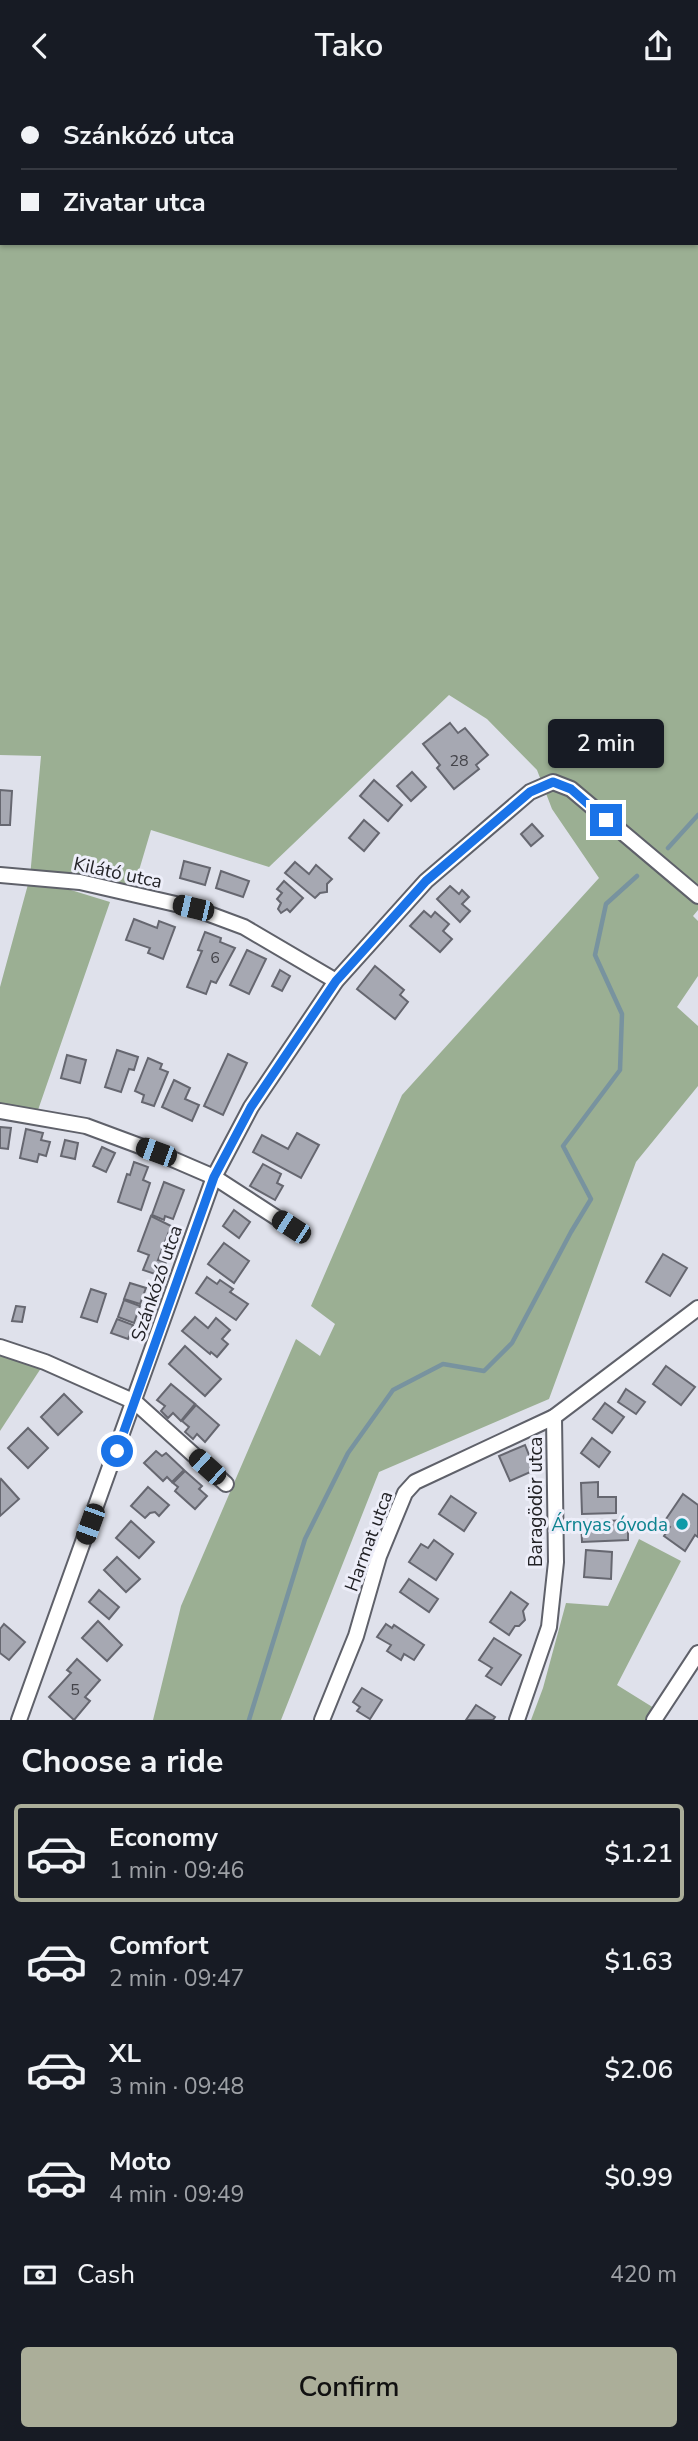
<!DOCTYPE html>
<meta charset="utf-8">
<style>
body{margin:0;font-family:"Nunito Sans",sans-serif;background:#242831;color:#f1f3f6;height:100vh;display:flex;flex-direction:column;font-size:26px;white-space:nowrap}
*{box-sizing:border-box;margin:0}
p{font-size:23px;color:#9ea1a6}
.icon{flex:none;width:38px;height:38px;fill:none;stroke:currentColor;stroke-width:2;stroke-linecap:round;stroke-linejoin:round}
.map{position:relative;height:1629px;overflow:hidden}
.sheet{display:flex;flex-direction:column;background:#171b24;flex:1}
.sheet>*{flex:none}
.top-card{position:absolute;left:0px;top:0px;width:698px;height:154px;box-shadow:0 2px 5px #0004;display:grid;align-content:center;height:154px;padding:0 21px;background:#171b24}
.end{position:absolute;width:32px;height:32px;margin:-16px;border:9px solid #1a73e8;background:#fff;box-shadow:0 0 0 4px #fff}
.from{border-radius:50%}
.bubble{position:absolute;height:49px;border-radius:7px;background:#171b24;box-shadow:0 2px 5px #0004;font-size:23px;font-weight:600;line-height:49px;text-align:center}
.car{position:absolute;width:21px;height:42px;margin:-21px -10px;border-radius:9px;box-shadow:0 0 5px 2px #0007;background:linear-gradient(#222 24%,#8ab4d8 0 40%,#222 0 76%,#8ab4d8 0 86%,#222 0)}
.top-card b{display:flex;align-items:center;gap:24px;height:66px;font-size:26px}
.top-card b+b{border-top:2px solid #363941}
.top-card i{width:18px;height:18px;background:#f1f3f6}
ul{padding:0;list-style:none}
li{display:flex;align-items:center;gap:21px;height:98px;margin:0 14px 10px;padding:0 7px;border:4px solid transparent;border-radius:7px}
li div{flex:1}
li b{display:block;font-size:26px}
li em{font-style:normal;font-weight:600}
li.current{border-color:#abae99}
li>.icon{width:63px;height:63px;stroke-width:1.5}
h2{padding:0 21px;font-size:32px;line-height:84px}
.pay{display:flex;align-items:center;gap:18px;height:77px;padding:0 21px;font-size:26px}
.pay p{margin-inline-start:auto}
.button{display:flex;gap:14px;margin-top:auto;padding:14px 21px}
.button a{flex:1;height:80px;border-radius:7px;background:#abae99;color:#111;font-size:28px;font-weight:600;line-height:80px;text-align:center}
header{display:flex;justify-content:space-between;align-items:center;height:91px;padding:0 21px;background:#171b24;font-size:32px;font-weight:600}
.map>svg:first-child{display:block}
.forest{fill:#9baf93;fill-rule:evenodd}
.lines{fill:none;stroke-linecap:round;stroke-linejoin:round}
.stream{stroke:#78939f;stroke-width:4.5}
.building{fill:#a6a8b2;stroke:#666770;stroke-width:2}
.street-casing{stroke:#5f616a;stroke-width:18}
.street{stroke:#fff;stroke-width:14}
.route{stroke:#1a73e8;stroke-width:9}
.culture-dot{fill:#0f9aa8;stroke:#edeef9;stroke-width:2.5}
.labels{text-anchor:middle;stroke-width:6;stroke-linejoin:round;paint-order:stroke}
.number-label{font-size:16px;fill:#44444a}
.street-label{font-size:19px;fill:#232327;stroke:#edeef9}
.culture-label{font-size:19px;fill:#0d838f;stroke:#edeef9;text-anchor:end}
</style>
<header><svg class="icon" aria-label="back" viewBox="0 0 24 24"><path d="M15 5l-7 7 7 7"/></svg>Tako<svg class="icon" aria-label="share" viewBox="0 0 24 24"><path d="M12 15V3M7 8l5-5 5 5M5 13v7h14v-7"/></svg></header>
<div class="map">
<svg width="698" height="1629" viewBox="0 0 698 1629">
<rect width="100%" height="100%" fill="#dfe1eb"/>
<g class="forest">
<path d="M0,0H698V819L693,825L698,830V885L677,916L698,935V995L636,1071L549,1308L379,1381L281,1629H153L181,1515L296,1248L320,1265L335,1233L311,1215L402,1004L599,787L552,718L537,679L487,628L449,604L269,776L151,739L132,803L35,788L110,811L38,1019H0V896L30,786L41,665L0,664ZM2,2H696V152H2Z"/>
<path d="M0,1256L45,1271L0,1340Z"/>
<path d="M639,1448L681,1470L617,1594L654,1617L646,1629H531L543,1597L566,1512L608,1515Z"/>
</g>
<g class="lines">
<g class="stream">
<path d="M668,757L698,724"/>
<path d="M249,1629L305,1448L348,1362L393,1299L443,1273L484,1280L512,1252L571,1141L591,1108L563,1055L620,979L622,923L595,864L606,813L637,785"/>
</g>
</g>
<g class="building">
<path d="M450,632L458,642L465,637L488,664L476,674L479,678L454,698L437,677L440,674L423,653Z"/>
<path d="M412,681L426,696L411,710L397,695Z"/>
<path d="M374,689L402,714L388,730L360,705Z"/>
<path d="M0,699L12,700L10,734H0Z"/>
<path d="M364,729L379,742L364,760L349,747Z"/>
<path d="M532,733L543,745L531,755L521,743Z"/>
<path d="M184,770L210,777L205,794L180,787Z"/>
<path d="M295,771L309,783L316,774L332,788L327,793V801L320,802L315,807L285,782Z"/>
<path d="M221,780L249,790L243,806L216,797Z"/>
<path d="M284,790L303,807L290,821L287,818L281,822L278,818L281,812L277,808L282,802L277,798Z"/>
<path d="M450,795L459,803L462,799L469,806L462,813L470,820L460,831L437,808Z"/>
<path d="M424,820L431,826L435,821L449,833L443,840L452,848L440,861L410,835Z"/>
<path d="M134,828L157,837L159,830L175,836L163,868L148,862L150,857L126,849Z"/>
<path d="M205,841L221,847L220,851L235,857L216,892L211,890L206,903L187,896L202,860L198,859Z"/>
<path d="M247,859L266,868L249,903L230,894Z"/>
<path d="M375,875L404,899L400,904L408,911L395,928L357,898Z"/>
<path d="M280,879L290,885L282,900L272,895Z"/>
<path d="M117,959L138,966L134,979L129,978L121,1001L105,996Z"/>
<path d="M228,963L247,972L223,1024L204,1015Z"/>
<path d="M67,964L86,969L80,992L61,987Z"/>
<path d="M148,967L162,973L160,978L168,981L154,1015L142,1011L144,1004L135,1000Z"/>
<path d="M174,989L190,997L185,1008L199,1014L192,1030L162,1016Z"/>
<path d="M0,1036L11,1037L8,1058L0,1057Z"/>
<path d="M26,1038L43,1042L41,1049L50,1051L46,1065L39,1063L37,1071L20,1067Z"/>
<path d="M297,1042L319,1054L301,1087L253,1061L262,1044L288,1058Z"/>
<path d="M65,1049L78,1052L75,1068L61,1065Z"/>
<path d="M102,1056L115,1062L106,1081L93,1075Z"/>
<path d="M134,1071L148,1076L143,1089L150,1092L141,1119L118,1111L127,1083L130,1084Z"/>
<path d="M263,1073L281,1083L277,1092L283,1095L275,1109L250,1095Z"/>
<path d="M164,1091L184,1099L173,1128L165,1125L164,1129L152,1124Z"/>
<path d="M234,1119L250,1131L239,1147L223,1135Z"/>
<path d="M151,1125L171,1135L158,1169L166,1171L161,1185L143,1179L149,1164L138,1160Z"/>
<path d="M224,1152L249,1170L234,1192L208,1173Z"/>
<path d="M663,1163L687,1177L670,1205L646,1191Z"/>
<path d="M207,1186L217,1193L220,1189L233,1198L230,1201L248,1213L236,1229L196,1202Z"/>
<path d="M130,1192L146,1197L140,1213L124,1208Z"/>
<path d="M91,1198L106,1203L97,1231L81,1226Z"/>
<path d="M124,1209L140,1215L134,1232L118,1226Z"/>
<path d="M16,1215L25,1216L22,1231L12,1230Z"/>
<path d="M195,1226L208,1237L216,1227L230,1239L222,1248L228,1253L217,1266L211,1261L210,1263L182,1240Z"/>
<path d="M117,1228L133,1234L128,1248L111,1242Z"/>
<path d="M185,1255L221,1288L205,1305L169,1273Z"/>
<path d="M666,1275L695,1296L681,1314L653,1293Z"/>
<path d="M171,1293L195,1313L181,1330L173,1322L168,1327L161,1320L165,1315L157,1309Z"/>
<path d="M626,1298L645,1311L636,1323L618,1311Z"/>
<path d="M64,1303L82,1321L58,1344L41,1326Z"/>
<path d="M605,1312L624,1326L612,1342L593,1328Z"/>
<path d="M196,1314L219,1334L205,1351L197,1343L193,1348L185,1341L189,1336L182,1330Z"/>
<path d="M28,1337L48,1357L28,1377L8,1357Z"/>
<path d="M592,1347L610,1361L599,1376L581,1362Z"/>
<path d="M525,1354L535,1379L510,1390L499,1365Z"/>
<path d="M156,1360L162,1365L166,1362L184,1379L172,1391L167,1386L163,1390L144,1372Z"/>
<path d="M185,1380L202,1395L199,1398L207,1405L195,1418L175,1400L178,1396L173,1392Z"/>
<path d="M1,1388L19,1408L0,1425V1390Z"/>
<path d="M598,1391V1406H616V1422L582,1423L581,1392Z"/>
<path d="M148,1396L169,1414L159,1425L155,1421L150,1422L145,1427L131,1415Z"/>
<path d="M683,1403L698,1414V1446L695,1444L685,1460L664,1445L670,1436L664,1431Z"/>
<path d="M451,1405L476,1422L464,1440L439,1423Z"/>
<path d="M628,1429V1449L582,1451L581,1431Z"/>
<path d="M131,1430L154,1451L139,1467L116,1447Z"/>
<path d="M434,1449L453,1463L436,1489L409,1471L421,1453L428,1457Z"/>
<path d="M586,1459L612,1461L611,1488L584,1486Z"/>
<path d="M117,1466L140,1488L126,1501L104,1479Z"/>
<path d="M409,1488L438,1508L429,1521L400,1501Z"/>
<path d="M99,1499L119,1516L109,1528L89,1511Z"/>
<path d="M511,1501L528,1513L523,1520L525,1529L519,1535H515L509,1544L490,1531Z"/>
<path d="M98,1530L122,1554L107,1570L82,1547Z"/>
<path d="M4,1533L25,1551L9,1569L0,1562V1538Z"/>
<path d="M386,1533L392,1537L394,1534L424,1554L414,1569L404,1563L401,1569L387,1560L391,1554L377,1546Z"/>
<path d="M494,1547L521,1564L501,1594L486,1585L492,1577L479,1569Z"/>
<path d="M77,1568L100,1589L85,1606L90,1610L74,1629L49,1606L71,1582L67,1579Z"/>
<path d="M362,1597L382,1609L370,1628L357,1620L360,1616L353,1611Z"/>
<path d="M476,1614L495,1626L493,1629H466Z"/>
</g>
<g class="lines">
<g class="street-casing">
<g id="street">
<path d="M0,784L80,791L193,817L244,836L336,890"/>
<path d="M0,1020L86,1035L156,1061L214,1086L291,1136"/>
<path d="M0,1256L45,1271L135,1311L226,1393"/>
<path d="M19,1629L214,1086L251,1016L336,890L426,790L530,701L553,691L571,698L698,805"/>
<path d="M322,1629L356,1545L379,1465L405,1402L415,1391L554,1326"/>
<path d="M517,1629L549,1536L556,1471L554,1326L698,1217"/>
<path d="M654,1629L698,1562"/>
</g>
</g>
<use href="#street" class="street"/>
</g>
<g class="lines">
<path class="route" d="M117,1360L214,1086L251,1016L336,890L426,790L530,701L553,691L571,698L606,729"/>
</g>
<circle class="culture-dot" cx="682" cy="1433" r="7"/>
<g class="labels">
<g class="number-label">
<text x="459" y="675">28</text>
<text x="215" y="872">6</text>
<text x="75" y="1604">5</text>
</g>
<g class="street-label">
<text transform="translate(118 781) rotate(12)" y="7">Kilátó utca</text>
<text transform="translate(156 1192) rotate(-71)" y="7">Szánkózó utca</text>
<text transform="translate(535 1411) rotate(-90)" y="7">Baragödör utca</text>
<text transform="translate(368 1450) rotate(-70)" y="7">Harmat utca</text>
</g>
<g class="culture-label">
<text x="668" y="1440">Árnyas óvoda</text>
</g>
</g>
</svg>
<i class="end from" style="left:117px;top:1360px"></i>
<i class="end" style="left:606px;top:729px"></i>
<div class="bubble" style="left:548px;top:628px;width:116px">2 min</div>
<i class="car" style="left:193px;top:817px;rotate:283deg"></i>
<i class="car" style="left:156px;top:1061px;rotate:290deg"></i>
<i class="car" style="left:291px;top:1136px;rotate:303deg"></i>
<i class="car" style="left:207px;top:1376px;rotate:312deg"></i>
<i class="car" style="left:90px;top:1433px;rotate:200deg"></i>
<div class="top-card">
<b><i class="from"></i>Szánkózó utca</b>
<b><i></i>Zivatar utca</b>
</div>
</div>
<section class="sheet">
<h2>Choose a ride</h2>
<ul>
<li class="current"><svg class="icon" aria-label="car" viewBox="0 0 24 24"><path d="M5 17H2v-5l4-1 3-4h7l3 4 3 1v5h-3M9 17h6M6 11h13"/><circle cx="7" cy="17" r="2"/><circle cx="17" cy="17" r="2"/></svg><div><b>Economy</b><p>1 min · 09:46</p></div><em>$1.21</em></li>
<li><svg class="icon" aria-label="car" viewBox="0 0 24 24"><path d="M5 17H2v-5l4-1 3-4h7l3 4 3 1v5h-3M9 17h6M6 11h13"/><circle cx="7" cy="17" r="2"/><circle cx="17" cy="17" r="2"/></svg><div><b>Comfort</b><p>2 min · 09:47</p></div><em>$1.63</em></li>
<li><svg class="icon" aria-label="car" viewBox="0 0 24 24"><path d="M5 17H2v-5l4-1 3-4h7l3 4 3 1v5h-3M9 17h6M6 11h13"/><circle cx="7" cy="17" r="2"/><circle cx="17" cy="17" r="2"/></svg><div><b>XL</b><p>3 min · 09:48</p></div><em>$2.06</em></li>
<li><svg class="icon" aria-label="car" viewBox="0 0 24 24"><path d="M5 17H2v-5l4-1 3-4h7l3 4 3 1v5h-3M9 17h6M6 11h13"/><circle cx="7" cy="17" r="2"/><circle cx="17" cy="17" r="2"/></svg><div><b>Moto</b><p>4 min · 09:49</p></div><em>$0.99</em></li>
</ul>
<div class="pay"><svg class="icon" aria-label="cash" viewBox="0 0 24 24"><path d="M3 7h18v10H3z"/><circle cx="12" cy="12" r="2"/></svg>Cash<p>420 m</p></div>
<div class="button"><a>Confirm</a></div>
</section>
